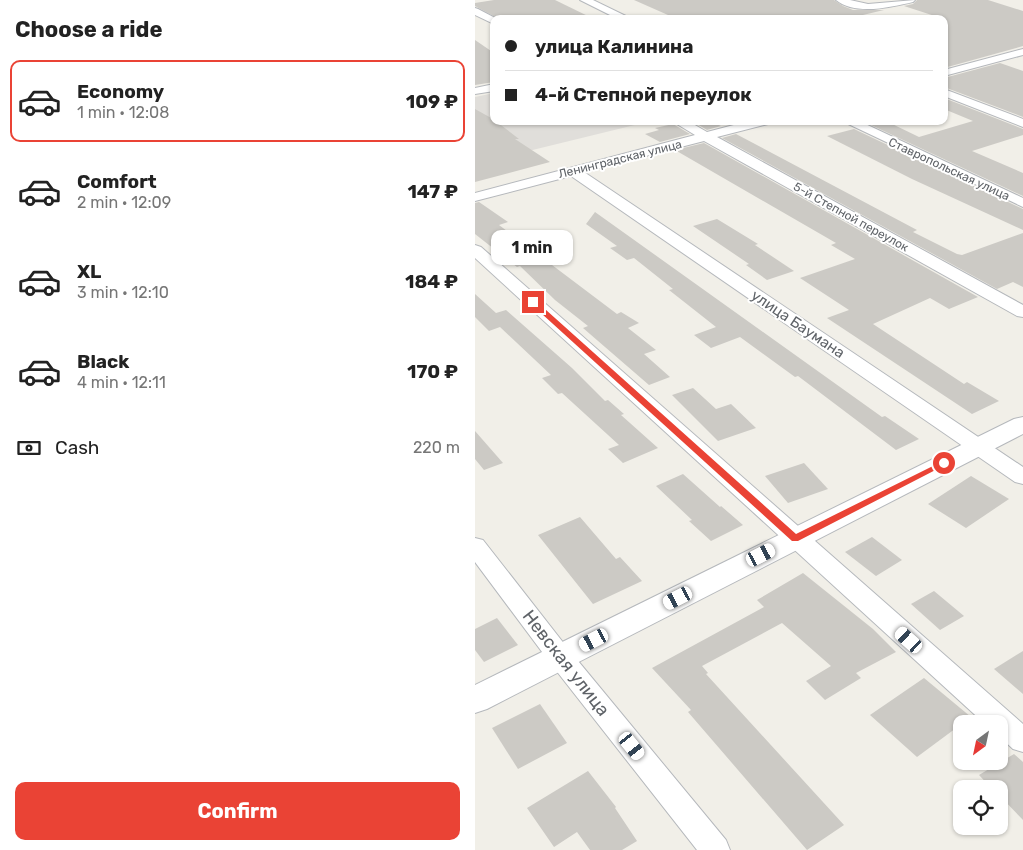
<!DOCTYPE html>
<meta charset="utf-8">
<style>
body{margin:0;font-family:Rubik,sans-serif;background:#f2f2f2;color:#222;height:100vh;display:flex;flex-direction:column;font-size:19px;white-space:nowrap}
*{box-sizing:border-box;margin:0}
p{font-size:16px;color:#767676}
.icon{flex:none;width:28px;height:28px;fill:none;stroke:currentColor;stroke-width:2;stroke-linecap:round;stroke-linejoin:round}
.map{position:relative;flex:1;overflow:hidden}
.sheet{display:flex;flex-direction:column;background:#fff;width:475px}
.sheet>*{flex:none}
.banner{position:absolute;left:15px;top:15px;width:458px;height:110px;border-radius:10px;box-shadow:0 1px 4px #0004;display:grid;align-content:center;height:110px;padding:0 15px;background:#fff}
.needle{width:32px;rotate:213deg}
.fabs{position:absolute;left:478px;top:715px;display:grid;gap:10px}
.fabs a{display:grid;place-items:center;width:55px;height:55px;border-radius:10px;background:#fff;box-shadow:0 1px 4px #0004;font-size:25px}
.end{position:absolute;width:22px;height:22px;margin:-11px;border:6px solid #ea4335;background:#fff;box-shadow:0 0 0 2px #fff}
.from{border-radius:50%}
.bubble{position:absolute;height:35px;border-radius:10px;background:#fff;box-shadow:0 1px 4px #0004;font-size:16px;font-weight:700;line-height:35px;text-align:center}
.car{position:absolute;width:15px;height:30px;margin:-15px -8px;border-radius:6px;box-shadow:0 0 4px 1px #0007;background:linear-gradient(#fff 24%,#345 0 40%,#fff 0 76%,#345 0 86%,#fff 0)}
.banner b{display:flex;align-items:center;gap:18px;height:48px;font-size:19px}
.banner b+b{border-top:1px solid #e0e0e0}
.banner i{width:12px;height:12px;background:#222}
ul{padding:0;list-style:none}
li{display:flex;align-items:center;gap:15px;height:82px;margin:0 10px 8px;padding:0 5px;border:2px solid transparent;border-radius:10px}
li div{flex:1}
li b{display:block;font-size:19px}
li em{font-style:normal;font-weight:700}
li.selected{border-color:#ea4335}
li>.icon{width:45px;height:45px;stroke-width:1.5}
h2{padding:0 15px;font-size:22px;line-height:60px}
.pay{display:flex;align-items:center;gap:12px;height:55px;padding:0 15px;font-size:19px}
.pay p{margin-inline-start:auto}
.action{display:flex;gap:10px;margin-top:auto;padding:10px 15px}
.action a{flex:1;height:58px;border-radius:10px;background:#ea4335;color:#fff;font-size:20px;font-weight:700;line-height:58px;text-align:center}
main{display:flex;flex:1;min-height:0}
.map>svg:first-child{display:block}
.industrial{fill:#e0deda}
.building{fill:#cccac5}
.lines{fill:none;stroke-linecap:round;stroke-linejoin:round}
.minor-casing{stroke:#b5b8bc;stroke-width:2}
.tertiary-casing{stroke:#b5b8bc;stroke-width:2}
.minor{fill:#fff;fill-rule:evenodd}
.tertiary{fill:#fff;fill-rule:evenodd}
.route{fill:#ea4335}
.labels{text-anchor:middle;stroke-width:4;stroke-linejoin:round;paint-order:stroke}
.far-street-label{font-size:12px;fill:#5f6368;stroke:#fff}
.street-label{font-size:15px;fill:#5f6368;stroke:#fff}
.near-street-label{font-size:18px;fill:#5f6368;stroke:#fff}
</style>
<main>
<section class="sheet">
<h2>Choose a ride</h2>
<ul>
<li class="selected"><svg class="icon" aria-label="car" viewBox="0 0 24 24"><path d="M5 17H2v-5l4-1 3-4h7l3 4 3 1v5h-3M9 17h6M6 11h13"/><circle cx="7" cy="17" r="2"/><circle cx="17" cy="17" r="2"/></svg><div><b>Economy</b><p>1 min · 12:08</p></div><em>109 ₽</em></li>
<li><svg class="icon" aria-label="car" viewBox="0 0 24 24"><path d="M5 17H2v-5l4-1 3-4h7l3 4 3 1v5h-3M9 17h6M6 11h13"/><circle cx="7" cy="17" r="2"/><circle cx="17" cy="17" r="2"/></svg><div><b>Comfort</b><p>2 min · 12:09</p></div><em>147 ₽</em></li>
<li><svg class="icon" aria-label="car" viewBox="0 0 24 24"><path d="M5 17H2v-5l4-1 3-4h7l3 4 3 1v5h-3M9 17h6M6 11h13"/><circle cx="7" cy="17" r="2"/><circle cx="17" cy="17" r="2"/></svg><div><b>XL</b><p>3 min · 12:10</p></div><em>184 ₽</em></li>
<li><svg class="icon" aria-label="car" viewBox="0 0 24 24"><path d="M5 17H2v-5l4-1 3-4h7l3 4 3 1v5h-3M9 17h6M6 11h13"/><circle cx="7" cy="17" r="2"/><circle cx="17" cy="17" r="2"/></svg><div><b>Black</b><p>4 min · 12:11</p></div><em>170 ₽</em></li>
</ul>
<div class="pay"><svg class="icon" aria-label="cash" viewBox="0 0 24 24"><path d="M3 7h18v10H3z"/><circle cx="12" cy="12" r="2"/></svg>Cash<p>220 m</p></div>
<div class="action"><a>Confirm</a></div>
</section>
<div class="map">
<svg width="548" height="850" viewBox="0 0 548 850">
<rect width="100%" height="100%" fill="#f1efe8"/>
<path class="industrial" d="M19,93V121L172,122L0,164V97Z"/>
<g class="building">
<path d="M19,0H80L119,19H24L0,6V3Z"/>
<path d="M159,0H359L368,6L378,10H409L371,19H202Z"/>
<path d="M442,0H513L548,11V46L469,68V19L429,6L438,4Z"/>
<path d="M0,40L19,53V82L0,85Z"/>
<path d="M525,63L548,71V117L469,87V78Z"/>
<path d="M469,98L548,129V135L497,151L548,173V196L396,125L411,121L444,137L498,121L469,109Z"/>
<path d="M0,109L18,119L44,139H40L75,162L0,182Z"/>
<path d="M217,121H235L246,126L232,130Z"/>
<path d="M198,124L215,134L185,142L170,134L184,130L180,128Z"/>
<path d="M379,129L548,209V230L437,179L352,136Z"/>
<path d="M261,134L442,230L438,232L482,254L487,255L548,233V287L538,282L522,289L247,138Z"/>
<path d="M229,143L503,297L474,309L455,298L398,324L489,384L492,382L524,401L497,414L352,318L374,310L325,278L380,259L356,245L361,243L200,150Z"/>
<path d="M4,202L33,222L24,225L142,314L146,312L164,323L153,328L181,350L169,354L195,377L174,385L108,328L113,326L80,300L45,266L42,267L0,234V203Z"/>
<path d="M120,212L407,417L410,416L444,439L421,450L323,376L320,377L265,337L236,348L219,335L241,327L194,290L198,289L159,258L152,260L135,248L142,246L111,224Z"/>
<path d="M242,219L283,244L280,245L319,271L292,280L271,265L274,264L218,226Z"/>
<path d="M0,294L21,313L31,310L97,368L130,401L133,400L149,414L146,415L183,448L148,463L133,449L144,445L87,393L83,394L67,378L76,375L25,327L14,331L0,317Z"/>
<path d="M218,388L241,409L256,404L281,428L243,441L197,395Z"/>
<path d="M0,431L28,463L9,470L0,459Z"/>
<path d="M329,463L353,489L313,503L290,476Z"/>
<path d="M208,474L245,507L246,506L268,525L236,541L214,521L217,520L181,486Z"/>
<path d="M496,476L534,499L491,528L453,504Z"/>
<path d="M105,517L141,559L145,557L167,581L118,604L63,535Z"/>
<path d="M397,537L427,560L401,576L370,552Z"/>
<path d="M328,573L398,629L421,652L381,673L386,678L350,700L331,681L356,666L307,623L227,666L233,673L231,674L369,825L332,850L213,712L216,710L177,668L289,607L282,600Z"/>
<path d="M459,591L489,616L465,630L436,604Z"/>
<path d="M22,618L43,645L9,662L0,650V629Z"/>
<path d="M548,651V694L519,669Z"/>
<path d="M449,678L496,717L442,757L395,715Z"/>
<path d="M65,704L92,743L43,769L17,728Z"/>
<path d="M539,754L548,762V820L524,795V789H517L504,775Z"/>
<path d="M113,771L141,807L140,808L162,841L147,850H115L102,832L79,847L52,808Z"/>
</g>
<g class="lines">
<g class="minor-casing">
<g id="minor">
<path d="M105,0H118L157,19H143Z"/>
<path d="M361,0H375L393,4L440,0L438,2C417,7 380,16 361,0Z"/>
<path d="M0,8L3,9L22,19H19V24L0,15Z"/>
<path d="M548,49V55L469,76V70Z"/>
<path d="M19,84V91L0,94V88Z"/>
<path d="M469,89L548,119V127L469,96Z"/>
<path d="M197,121H213L232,132L274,121H295L293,124L242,137L548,305V317L542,316L229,141L109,172L548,467V484L540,482L96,176L0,201V193L220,135Z"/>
<path d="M367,121H384L548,198V207Z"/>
<path d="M0,245L6,247L548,724V752L538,749L524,736V724H510L0,258Z"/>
<path d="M0,538L8,540L94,650L251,840L255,850H222L76,664L0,562Z"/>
</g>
</g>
<g class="tertiary-casing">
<path id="tertiary" d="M548,417V434L12,709L0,713V685L539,419Z"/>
</g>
<use href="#minor" class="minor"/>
<use href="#tertiary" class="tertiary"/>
</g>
<path class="route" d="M56,301H61L321,534L466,462L474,463L323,541H317L56,304Z"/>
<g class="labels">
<g class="far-street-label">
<text transform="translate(145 159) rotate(-14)" y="4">Ленинградская улица</text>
<text transform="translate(474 169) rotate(25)" y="4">Ставропольская улица</text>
<text transform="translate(376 217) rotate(29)" y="4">5-й Степной переулок</text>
</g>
<g class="street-label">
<text transform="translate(323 324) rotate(34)" y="5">улица Баумана</text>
</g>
<g class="near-street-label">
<text transform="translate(91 663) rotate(52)" y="6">Невская улица</text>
</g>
</g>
</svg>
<div class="fabs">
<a><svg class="needle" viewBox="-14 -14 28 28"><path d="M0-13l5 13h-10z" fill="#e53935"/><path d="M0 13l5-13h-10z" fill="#767676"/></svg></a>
<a><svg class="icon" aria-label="locate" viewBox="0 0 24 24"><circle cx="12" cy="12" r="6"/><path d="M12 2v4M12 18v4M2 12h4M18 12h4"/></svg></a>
</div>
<i class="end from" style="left:469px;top:463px"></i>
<i class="end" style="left:58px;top:302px"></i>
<div class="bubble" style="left:16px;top:230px;width:82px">1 min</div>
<i class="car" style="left:286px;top:555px;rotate:63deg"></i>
<i class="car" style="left:203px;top:598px;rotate:243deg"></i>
<i class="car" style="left:119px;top:640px;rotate:243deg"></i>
<i class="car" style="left:434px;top:640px;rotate:312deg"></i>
<i class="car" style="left:157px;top:746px;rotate:141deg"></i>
<div class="banner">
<b><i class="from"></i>улица Калинина</b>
<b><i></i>4-й Степной переулок</b>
</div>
</div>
</main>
